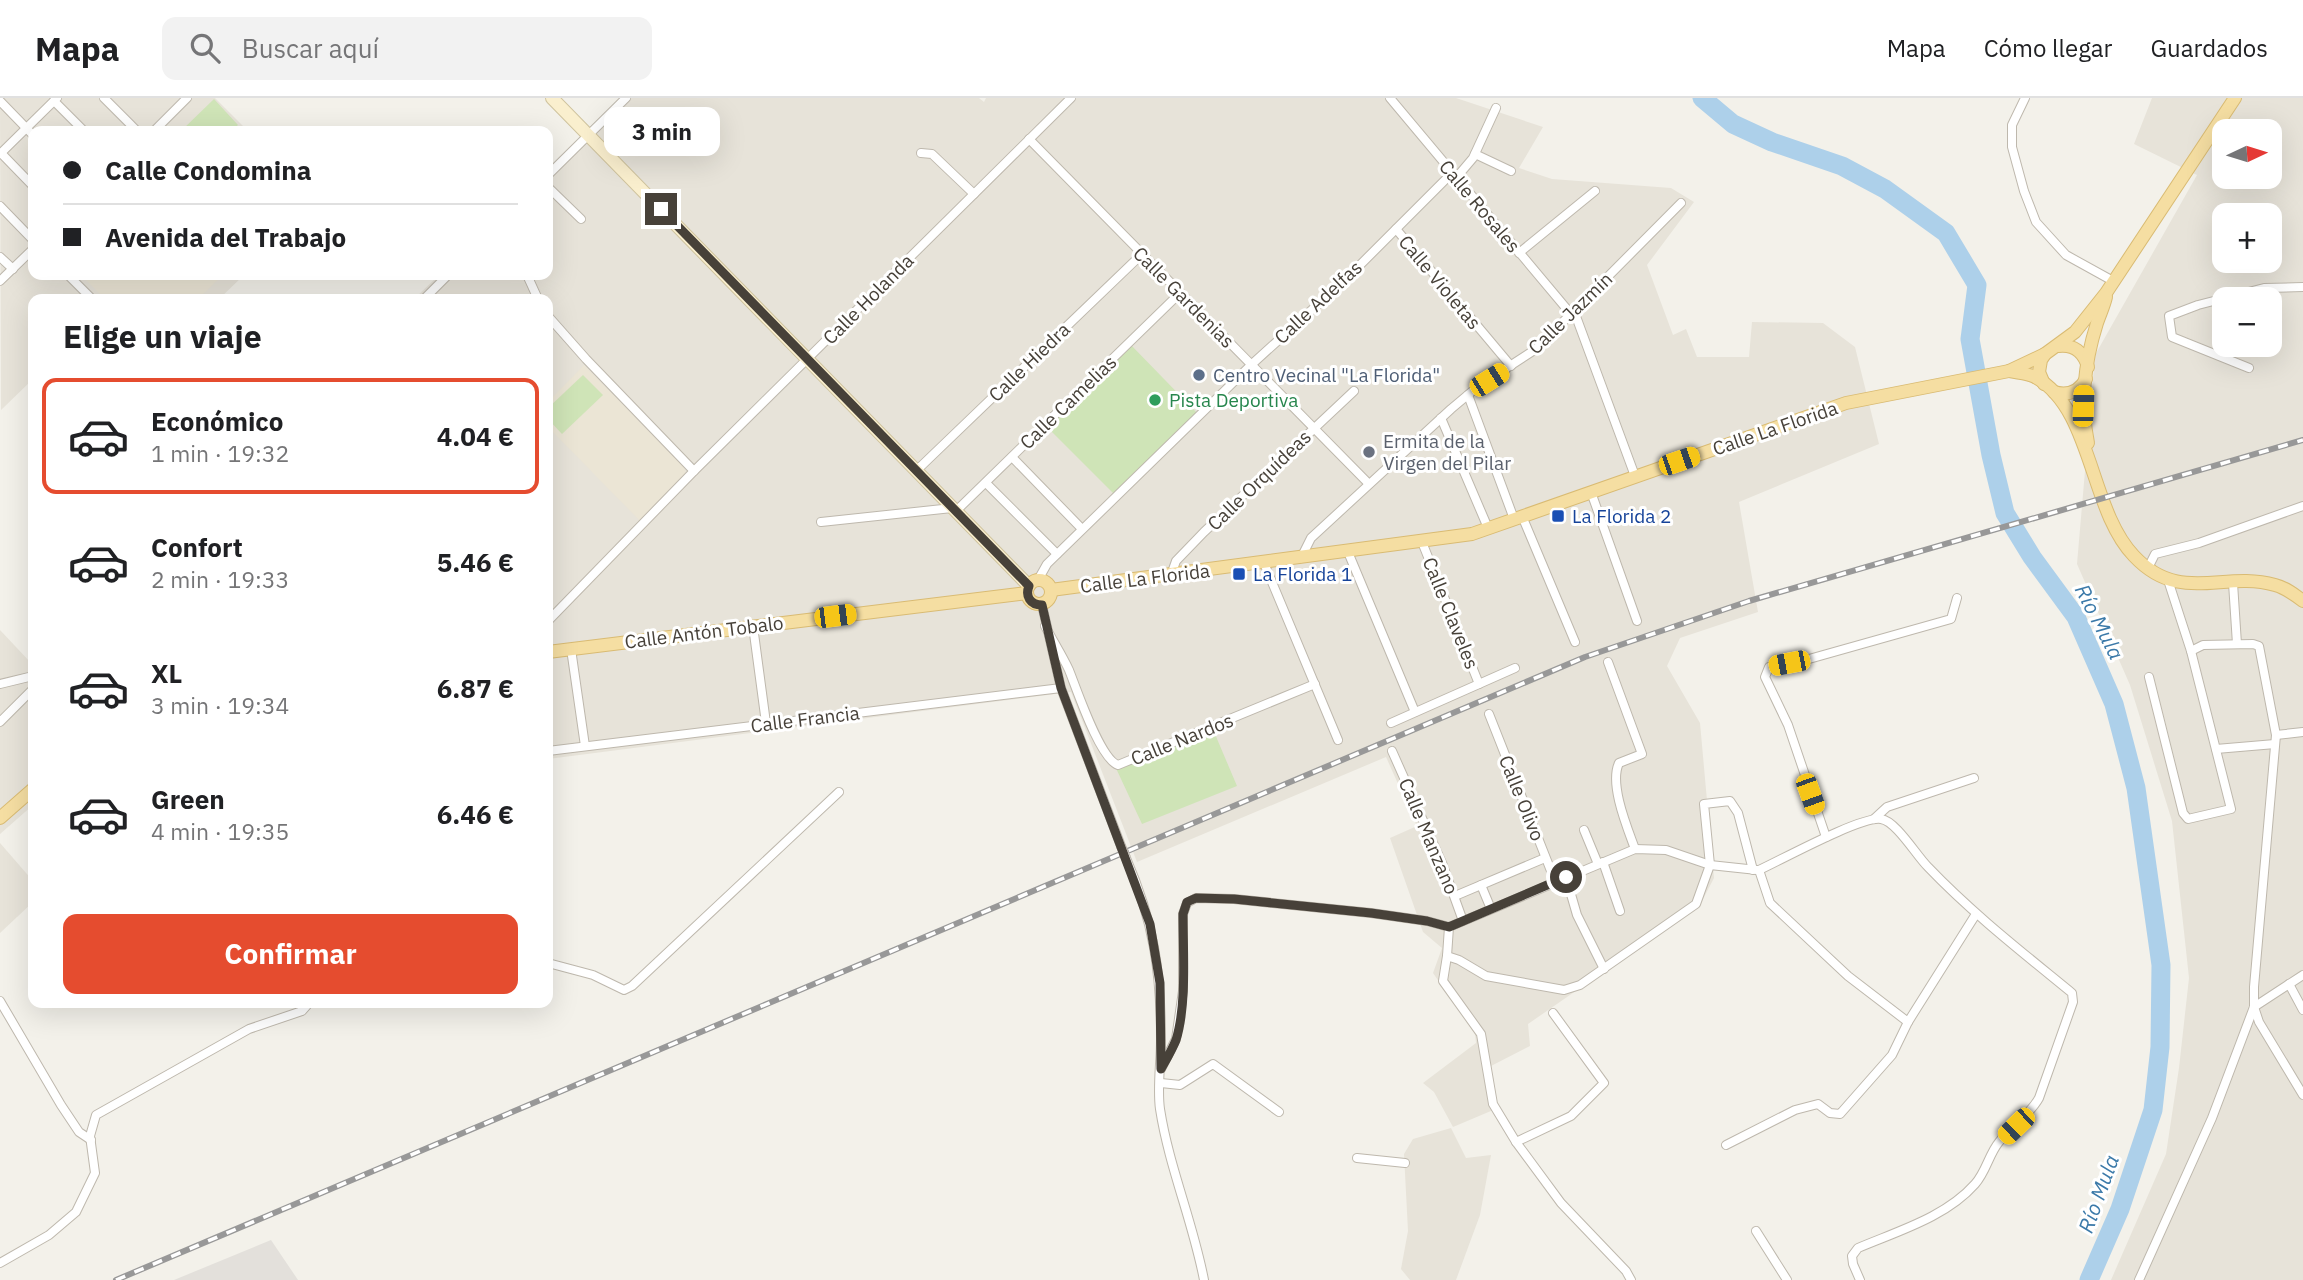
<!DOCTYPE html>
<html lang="es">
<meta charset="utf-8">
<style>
body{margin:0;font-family:"IBM Plex Sans",sans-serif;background:#f2f2f2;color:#202124;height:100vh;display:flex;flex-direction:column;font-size:26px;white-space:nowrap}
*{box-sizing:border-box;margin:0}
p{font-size:23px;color:#757577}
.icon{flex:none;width:38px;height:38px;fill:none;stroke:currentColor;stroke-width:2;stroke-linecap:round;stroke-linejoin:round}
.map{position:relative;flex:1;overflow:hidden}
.details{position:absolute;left:28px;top:196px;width:525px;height:714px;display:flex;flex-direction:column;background:#fff;border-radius:14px;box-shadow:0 7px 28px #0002}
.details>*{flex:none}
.top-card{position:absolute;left:28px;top:28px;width:525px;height:154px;border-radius:14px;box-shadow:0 7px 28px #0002;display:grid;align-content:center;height:154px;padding:0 35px;background:#fff}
.needle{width:46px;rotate:86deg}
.tools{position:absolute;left:2212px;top:21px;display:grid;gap:14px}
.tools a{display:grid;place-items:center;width:70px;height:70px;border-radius:14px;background:#fff;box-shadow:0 7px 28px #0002;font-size:35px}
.end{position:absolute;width:32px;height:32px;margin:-16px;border:9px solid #474139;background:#fff;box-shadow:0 0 0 4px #fff}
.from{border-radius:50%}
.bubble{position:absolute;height:49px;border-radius:14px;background:#fff;box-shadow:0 7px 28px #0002;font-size:23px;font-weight:800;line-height:49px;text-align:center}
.car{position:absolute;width:21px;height:42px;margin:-21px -10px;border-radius:9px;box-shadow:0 0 5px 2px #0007;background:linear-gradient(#f5c518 24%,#345 0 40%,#f5c518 0 76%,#345 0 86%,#f5c518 0)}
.top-card b{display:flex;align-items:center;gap:24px;height:66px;font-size:26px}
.top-card b+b{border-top:2px solid #e0e0e0}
.top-card i{width:18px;height:18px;background:#202124}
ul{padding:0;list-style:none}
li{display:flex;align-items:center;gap:21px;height:116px;margin:0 14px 10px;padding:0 21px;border:4px solid transparent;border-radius:14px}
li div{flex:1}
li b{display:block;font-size:26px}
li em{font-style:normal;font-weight:800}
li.active{border-color:#e54c2f}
li>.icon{width:63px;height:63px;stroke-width:1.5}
h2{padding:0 35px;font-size:32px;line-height:84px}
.primary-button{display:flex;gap:14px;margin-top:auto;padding:14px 35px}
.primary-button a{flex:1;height:80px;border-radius:14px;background:#e54c2f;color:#fff;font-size:28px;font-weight:800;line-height:80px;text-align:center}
header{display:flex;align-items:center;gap:42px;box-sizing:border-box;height:98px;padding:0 35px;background:#fff;border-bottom:2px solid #e0e0e0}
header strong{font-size:33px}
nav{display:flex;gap:38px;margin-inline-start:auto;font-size:24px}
.search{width:490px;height:63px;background:#f2f2f2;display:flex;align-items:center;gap:18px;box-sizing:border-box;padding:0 24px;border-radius:14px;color:#757577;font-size:26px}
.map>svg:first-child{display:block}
.residential{fill:#e7e3d9;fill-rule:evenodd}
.industrial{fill:#e3e0db}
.education{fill:#ebe5d5}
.green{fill:#cfe4b7}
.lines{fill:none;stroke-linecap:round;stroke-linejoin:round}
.river{stroke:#add0ea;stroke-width:19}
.street-casing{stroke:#beb8ad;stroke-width:10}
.secondary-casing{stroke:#cfc39e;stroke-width:14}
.primary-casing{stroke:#d9bb73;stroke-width:14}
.street{stroke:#fff;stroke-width:8}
.secondary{stroke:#faefce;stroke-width:12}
.primary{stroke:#f5dea2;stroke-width:12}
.rail-casing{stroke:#989898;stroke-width:6}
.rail{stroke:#fff;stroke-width:3.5;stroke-dasharray:10;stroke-linecap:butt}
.street-bridge-casing{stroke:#beb8ad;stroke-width:10;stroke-linecap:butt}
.street-bridge{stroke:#fff;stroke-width:8}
.route{stroke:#474139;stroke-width:9}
.service-dot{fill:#5c6f8a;stroke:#fff;stroke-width:2.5}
.leisure-dot{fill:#2e9e5b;stroke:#fff;stroke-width:2.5}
.worship-dot{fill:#6b7280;stroke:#fff;stroke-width:2.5}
.transit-dot{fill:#1a4fb4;stroke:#fff;stroke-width:2.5}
.labels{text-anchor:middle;stroke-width:6;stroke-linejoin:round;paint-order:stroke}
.street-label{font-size:19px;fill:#474139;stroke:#fff}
.service-label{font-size:19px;fill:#4e5e75;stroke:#fff;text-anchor:start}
.leisure-label{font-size:19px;fill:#27864d;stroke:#fff;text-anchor:start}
.worship-label{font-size:19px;fill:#5b616d;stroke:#fff;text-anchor:start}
.transit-label{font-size:19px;fill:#164399;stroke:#fff;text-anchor:start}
.water-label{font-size:21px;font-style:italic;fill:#3c7aa9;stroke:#fff}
</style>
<header>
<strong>Mapa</strong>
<div class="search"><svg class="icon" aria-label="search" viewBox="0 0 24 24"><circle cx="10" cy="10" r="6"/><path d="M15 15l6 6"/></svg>Buscar aquí</div>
<nav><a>Mapa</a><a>Cómo llegar</a><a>Guardados</a></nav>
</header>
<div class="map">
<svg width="2303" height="1182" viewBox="0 0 2303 1182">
<rect width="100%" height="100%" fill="#f3f1ea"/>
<g class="residential">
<path d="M0,0H215L248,33H33V177H244L219,201H33V281L1,312Z"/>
<path d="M620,0H979L984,4L986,0H1456L1543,29L1519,70L1552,81L1671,90L1694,104L1647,167L1673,237L1686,231L1697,259H1749L1752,224L1823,225L1855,249L1879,346L1739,404L1758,514L1680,540L1667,568L1700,625L1714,780L1700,807L1528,926L1530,948L1491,968L1498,1010L1453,1029L1434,994L1423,985L1476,945L1475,936L1433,875L1442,850L1423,834L1390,740L1417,728L1386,659L1137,764L1071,594L548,661V201H414L439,177H548V70Z"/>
<path d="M2152,0H2303V1182H2111L2166,1056L2179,970L2189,880L2172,723L2130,587L2077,466L2095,257L2197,77L2134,46ZM2224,33H2270V79H2224ZM2224,117H2270V163H2224ZM2224,201H2270V247H2224Z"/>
<path d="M0,532L31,565L33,564V707L0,736Z"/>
<path d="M0,745L33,783V804L0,835Z"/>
<path d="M1451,1030L1466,1060L1491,1057L1480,1117L1456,1182H1410L1401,1171L1408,1133L1404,1056L1413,1041Z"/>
</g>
<path class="industrial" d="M271,1142L298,1182H174Z"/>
<g class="education">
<path d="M81,177H223L198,201H105Z"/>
<path d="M584,267L684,369L686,376L640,423L548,329V304Z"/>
</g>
<g class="green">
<path d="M214,1L238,27L231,33H181Z"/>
<path d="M1129,245L1199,317L1116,398L1045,327Z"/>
<path d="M583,277L603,297L562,336L548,321V310Z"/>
<path d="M1212,629L1237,688L1142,726L1114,666Z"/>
</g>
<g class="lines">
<path class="river" d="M1702,0L1733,26L1772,44L1842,68L1885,91L1946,135L1977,187L1970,241L1991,357L2005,415L2032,459L2076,519L2114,606L2136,690L2161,867L2160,949L2153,1012L2120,1111L2089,1182"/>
<g class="street-casing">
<g id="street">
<path d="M104,0L137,33"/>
<path d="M1390,0L1571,216"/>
<path d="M2025,0L2012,27V49L2024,93L2036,124L2066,157L2113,183"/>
<path d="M0,3L33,37"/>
<path d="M54,3L84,33"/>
<path d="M154,33L187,0"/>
<path d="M1029,41L1369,386"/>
<path d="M1,55L33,88"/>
<path d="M921,55L932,56L974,96"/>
<path d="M0,56L57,0"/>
<path d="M1475,56L1511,73"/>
<path d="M548,77L626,0"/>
<path d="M1456,80L1473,60L1496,10"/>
<path d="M548,89L581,121"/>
<path d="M0,108L33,142"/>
<path d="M1396,131L1511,268"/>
<path d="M1519,155L1595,93"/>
<path d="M0,159L13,171"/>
<path d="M68,177L92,201"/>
<path d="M527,177L538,201"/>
<path d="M0,183L33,151"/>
<path d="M424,201L448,177"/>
<path d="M1574,213L1635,378"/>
<path d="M548,218L586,261L694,373"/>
<path d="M2249,270L2172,239L2169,218L2198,207L2264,190L2303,189"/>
<path d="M1468,297L1514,421"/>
<path d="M1441,320L1488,430"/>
<path d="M1012,359L1082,431"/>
<path d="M916,373L1142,156"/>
<path d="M986,385L1057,456"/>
<path d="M1591,394L1637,523"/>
<path d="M956,413L1180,195"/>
<path d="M1522,418L1575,544"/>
<path d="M821,424L952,410"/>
<path d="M1422,444L1479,586"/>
<path d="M1348,454L1415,614"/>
<path d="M1301,460L1311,440L1451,311L1476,290L1536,251L1681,105"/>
<path d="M1264,465L1338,642"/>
<path d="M2148,470L2155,456L2199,445L2303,408"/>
<path d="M1171,477L1176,463L1204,434L1354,293"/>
<path d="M1038,482L1047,466L1251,267L1347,180L1452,75"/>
<path d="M2233,485L2237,546"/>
<path d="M1042,507L1061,590L1121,748"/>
<path d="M548,523L694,373L1071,0"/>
<path d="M753,528L766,625"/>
<path d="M1045,528C1053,543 1062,557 1069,572C1077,592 1100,661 1118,667L1315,586"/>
<path d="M571,551L585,648"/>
<path d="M1608,564L1642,656L1619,665C1609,686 1627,729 1635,751"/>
<path d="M2149,579L2183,715L2188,721L2231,711L2191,553L2168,482"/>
<path d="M0,586L33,578"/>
<path d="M1489,616L1555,783"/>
<path d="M0,624L33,591"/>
<path d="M1391,625L1515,570"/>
<path d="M2276,637L2303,634"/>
<path d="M2216,651L2275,646"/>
<path d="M548,653L1061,590"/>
<path d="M1392,653L1442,765L1463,823"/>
<path d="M1874,721L1887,709L1974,680"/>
<path d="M1584,732L1598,766"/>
<path d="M1826,739L1788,627L1765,579L1769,569L1809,561L1951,521L1957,500"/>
<path d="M1126,760C1154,824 1161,874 1161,942C1161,964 1157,990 1160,1011C1169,1069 1193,1124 1204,1182"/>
<path d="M1603,764L1620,813"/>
<path d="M1759,772C1781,762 1861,718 1881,721C1896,723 1916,757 1928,769C1972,815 2022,854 2072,895L2073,904L2039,1000C2029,1018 2011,1028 1999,1044C1989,1056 1986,1074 1975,1086C1946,1119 1898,1133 1858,1150L1852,1158L1853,1166L1860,1182"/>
<path d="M1759,772L1770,805L1848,878L1908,924L1976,816"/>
<path d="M1566,779L1577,817L1604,871"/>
<path d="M1481,787L1491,811"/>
<path d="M1455,798L1545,760"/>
<path d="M1447,858L1449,829"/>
<path d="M548,865L593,877L624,892L632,888L839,694"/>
<path d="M2289,886L2303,912"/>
<path d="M0,903L61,1007L79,1034L91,1042"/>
<path d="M2254,909L2259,924L2303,997"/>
<path d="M2254,909L2303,877"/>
<path d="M1161,971L1176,941L1183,893V816L1187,805L1196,800L1234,801L1371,815L1427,823L1449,829L1635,751L1666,752L1710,767L1757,772"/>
<path d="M1161,985L1180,987L1213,966L1279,1014"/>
<path d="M1516,1044L1571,1018L1604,985L1553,915"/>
<path d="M1726,1047L1795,1012L1818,1006L1830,1015L1840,1016L1892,957L1908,924"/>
<path d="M1357,1060L1405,1065"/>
<path d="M1756,1133L1787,1182"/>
<path d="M0,1165L49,1137L76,1114L95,1075L90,1038L96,1017L249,931L302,913L309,905"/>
<path d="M1631,1182L1626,1173L1561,1105L1516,1044L1493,1006L1481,936L1443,883L1447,858L1459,862L1486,878L1564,892L1580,887L1696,806L1710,767L1704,706L1730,703L1738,715L1753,772"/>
<path d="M2139,1182L2212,1020L2254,909V889L2276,637L2259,548L2253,546L2203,547L2191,553"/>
</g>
</g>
<g class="secondary-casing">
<path id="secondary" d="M552,0L1029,488"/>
</g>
<g class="primary-casing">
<g id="primary">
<path d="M2058,248C2073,246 2084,254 2088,269"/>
<path d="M2009,273C2017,275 2027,275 2035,279C2093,311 2089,411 2134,458C2180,507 2223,472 2275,487C2286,490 2294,496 2303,503"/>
<path d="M2044,286L2039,274L2041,262L2045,256L2075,234L2106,195L2235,0"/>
<path d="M2054,294C2068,298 2079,294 2086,281"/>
<path d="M2088,345C2080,306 2085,263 2097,225C2100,216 2104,208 2106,199"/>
<circle cx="1039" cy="494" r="12"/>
<path d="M1051,492L1472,436L1846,305L2009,273L2045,256"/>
<path d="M548,554L1027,495"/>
<path d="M0,720L33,691"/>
</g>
</g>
<use href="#street" class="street"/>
<use href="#secondary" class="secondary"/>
<use href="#primary" class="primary"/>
<g class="rail-casing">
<path id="rail" d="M116,1182L1585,559L1749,503L2303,342"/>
</g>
<use href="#rail" class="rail"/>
<g class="street-bridge-casing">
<path id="street-bridge" d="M1121,748L1126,760"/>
</g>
<use href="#street-bridge" class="street-bridge"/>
</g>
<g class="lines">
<path class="route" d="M661,111L1029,488C1025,498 1030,507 1042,507L1061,590L1150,826L1160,885L1161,971C1166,962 1172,952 1176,942C1187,907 1183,854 1183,816L1187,804L1196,800L1234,801L1371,815L1427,823L1449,829L1566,779"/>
</g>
<circle class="service-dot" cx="1199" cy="277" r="7"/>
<circle class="leisure-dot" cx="1155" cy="302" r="7"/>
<circle class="worship-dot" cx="1369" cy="354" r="7"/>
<g class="transit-dot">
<rect x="1551" y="411" width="14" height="14" rx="3.5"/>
<rect x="1232" y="469" width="14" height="14" rx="3.5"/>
</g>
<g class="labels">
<g class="street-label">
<text transform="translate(1480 108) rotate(50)" y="7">Calle Rosales</text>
<text transform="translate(1440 184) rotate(50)" y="7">Calle Violetas</text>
<text transform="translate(1184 199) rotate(45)" y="7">Calle Gardenias</text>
<text transform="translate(868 201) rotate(-45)" y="7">Calle Holanda</text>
<text transform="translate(1318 204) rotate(-43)" y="7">Calle Adelfas</text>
<text transform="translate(1570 215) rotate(-44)" y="7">Calle Jazmín</text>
<text transform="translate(1029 264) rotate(-44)" y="7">Calle Hiedra</text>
<text transform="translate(1068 304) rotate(-44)" y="7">Calle Camelias</text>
<text transform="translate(1775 330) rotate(-19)" y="7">Calle La Florida</text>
<text transform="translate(1259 382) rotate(-44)" y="7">Calle Orquídeas</text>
<text transform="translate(1145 480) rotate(-7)" y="7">Calle La Florida</text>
<text transform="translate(1451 515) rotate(68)" y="7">Calle Claveles</text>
<text transform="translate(704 534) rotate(-7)" y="7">Calle Antón Tobalo</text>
<text transform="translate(805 621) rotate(-7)" y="7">Calle Francia</text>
<text transform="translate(1182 641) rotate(-22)" y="7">Calle Nardos</text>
<text transform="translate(1522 700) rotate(68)" y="7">Calle Olivo</text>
<text transform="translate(1429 738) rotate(67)" y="7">Calle Manzano</text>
</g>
<g class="service-label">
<text x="1213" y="284">Centro Vecinal "La Florida"</text>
</g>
<g class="leisure-label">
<text x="1169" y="309">Pista Deportiva</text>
</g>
<g class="worship-label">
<text x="1383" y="350">Ermita de la<tspan x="1383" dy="22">Virgen del Pilar</tspan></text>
</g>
<g class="transit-label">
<text x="1572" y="425">La Florida 2</text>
<text x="1253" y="483">La Florida 1</text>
</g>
<g class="water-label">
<text transform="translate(2099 524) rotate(63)" y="7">Río Mula</text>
<text transform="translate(2099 1096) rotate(-70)" y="7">Río Mula</text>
</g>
</g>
</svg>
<div class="tools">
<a><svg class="needle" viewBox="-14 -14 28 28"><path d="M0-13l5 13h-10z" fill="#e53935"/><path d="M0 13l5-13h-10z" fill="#757577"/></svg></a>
<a>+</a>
<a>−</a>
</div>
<i class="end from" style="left:1566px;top:779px"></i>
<i class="end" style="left:661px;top:111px"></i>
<div class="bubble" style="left:604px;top:9px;width:116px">3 min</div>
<i class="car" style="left:1489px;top:282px;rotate:58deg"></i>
<i class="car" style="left:2083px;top:308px;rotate:2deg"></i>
<i class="car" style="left:1679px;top:363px;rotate:71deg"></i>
<i class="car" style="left:835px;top:518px;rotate:83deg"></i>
<i class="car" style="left:1789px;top:565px;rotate:259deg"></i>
<i class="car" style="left:1810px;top:696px;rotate:160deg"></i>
<i class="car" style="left:2016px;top:1028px;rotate:226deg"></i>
<div class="top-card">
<b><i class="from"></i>Calle Condomina</b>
<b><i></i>Avenida del Trabajo</b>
</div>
<section class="details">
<h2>Elige un viaje</h2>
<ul>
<li class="active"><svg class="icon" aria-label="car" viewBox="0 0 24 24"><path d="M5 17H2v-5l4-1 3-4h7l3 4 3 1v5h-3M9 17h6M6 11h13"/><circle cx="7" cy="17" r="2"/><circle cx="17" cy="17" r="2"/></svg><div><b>Económico</b><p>1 min · 19:32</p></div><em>4.04 €</em></li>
<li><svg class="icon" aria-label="car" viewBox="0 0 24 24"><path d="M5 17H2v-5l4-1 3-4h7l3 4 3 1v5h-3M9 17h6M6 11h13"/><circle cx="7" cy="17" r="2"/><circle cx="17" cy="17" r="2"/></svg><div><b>Confort</b><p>2 min · 19:33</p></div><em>5.46 €</em></li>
<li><svg class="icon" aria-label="car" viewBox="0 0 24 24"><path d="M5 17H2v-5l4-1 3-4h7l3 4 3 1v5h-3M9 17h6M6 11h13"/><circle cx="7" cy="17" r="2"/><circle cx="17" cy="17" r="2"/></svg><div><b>XL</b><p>3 min · 19:34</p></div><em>6.87 €</em></li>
<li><svg class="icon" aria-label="car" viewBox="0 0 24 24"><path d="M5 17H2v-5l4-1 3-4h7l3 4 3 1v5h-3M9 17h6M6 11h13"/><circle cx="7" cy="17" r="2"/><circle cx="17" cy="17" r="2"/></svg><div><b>Green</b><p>4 min · 19:35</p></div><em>6.46 €</em></li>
</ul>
<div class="primary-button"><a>Confirmar</a></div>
</section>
</div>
